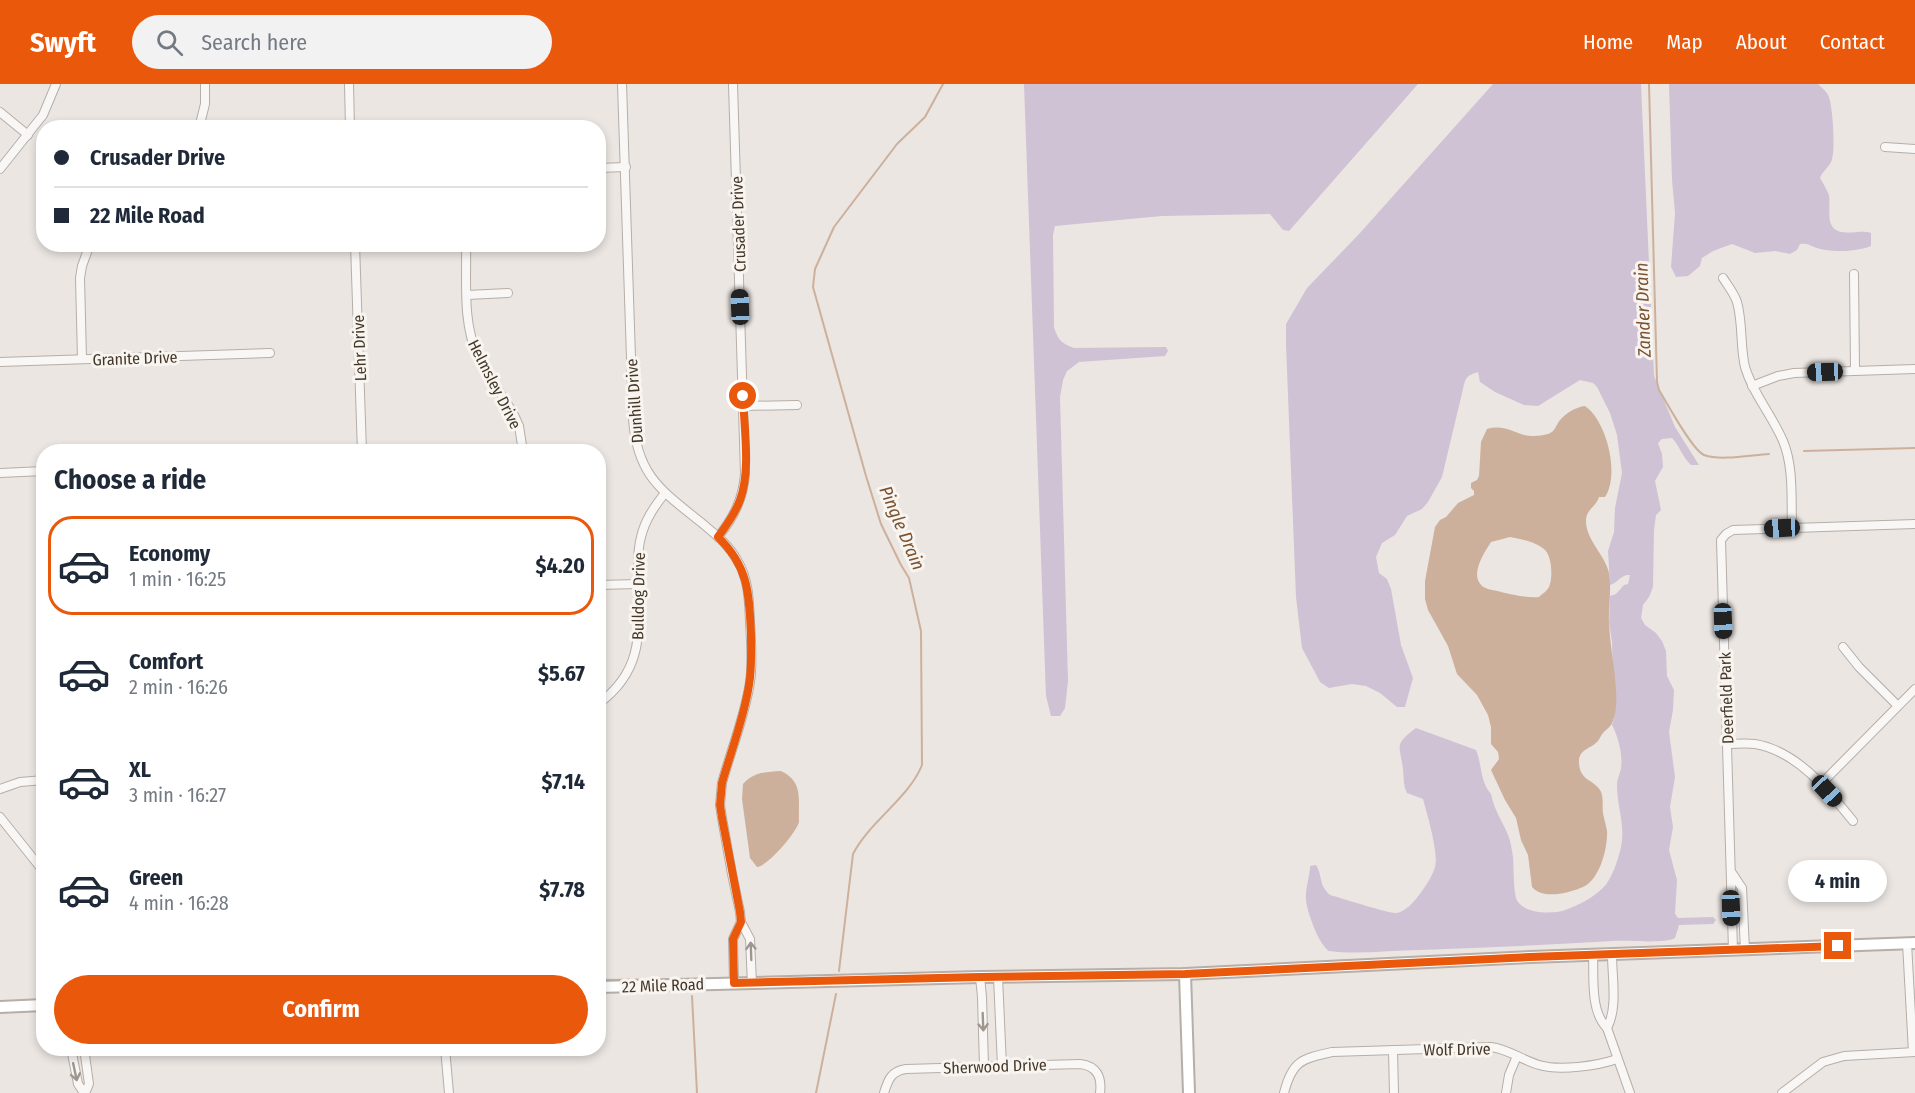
<!DOCTYPE html>
<meta charset="utf-8">
<style>
body{margin:0;font-family:"Fira Sans Condensed",sans-serif;background:#f2f2f3;color:#1f2937;height:100vh;display:flex;flex-direction:column;font-size:22px;white-space:nowrap}
*{box-sizing:border-box;margin:0}
p{font-size:20px;color:#747a83}
.icon{flex:none;width:33px;height:33px;fill:none;stroke:currentColor;stroke-width:2;stroke-linecap:round;stroke-linejoin:round}
.map{position:relative;flex:1;overflow:hidden}
.panel{position:absolute;left:36px;top:360px;width:570px;height:612px;display:flex;flex-direction:column;background:#fff;border-radius:24px;box-shadow:0 3px 9px #0003}
.panel>*{flex:none}
.top-card{position:absolute;left:36px;top:36px;width:570px;height:132px;border-radius:24px;box-shadow:0 3px 9px #0003;display:grid;align-content:center;height:132px;padding:0 18px;background:#fff}
.end{position:absolute;width:27px;height:27px;margin:-14px;border:8px solid #ea580c;background:#fff;box-shadow:0 0 0 3px #fff}
.from{border-radius:50%}
.bubble{position:absolute;height:42px;border-radius:21px;background:#fff;box-shadow:0 3px 9px #0003;font-size:20px;font-weight:700;line-height:42px;text-align:center}
.car{position:absolute;width:18px;height:36px;margin:-18px -9px;border-radius:8px;box-shadow:0 0 4px 2px #0007;background:linear-gradient(#222 24%,#8ab4d8 0 40%,#222 0 76%,#8ab4d8 0 86%,#222 0)}
.top-card b{display:flex;align-items:center;gap:21px;height:57px;font-size:22px}
.top-card b+b{border-top:2px solid #e0e1e3}
.top-card i{width:15px;height:15px;background:#1f2937}
ul{padding:0;list-style:none}
li{display:flex;align-items:center;gap:18px;height:99px;margin:0 12px 9px;padding:0 6px;border:3px solid transparent;border-radius:24px}
li div{flex:1}
li b{display:block;font-size:22px}
li em{font-style:normal;font-weight:700}
li.on{border-color:#ea580c}
li>.icon{width:54px;height:54px;stroke-width:1.5}
h2{padding:0 18px;font-size:27px;line-height:72px}
.action{display:flex;gap:12px;margin-top:auto;padding:12px 18px}
.action a{flex:1;height:69px;border-radius:36px;background:#ea580c;color:#fff;font-size:24px;font-weight:700;line-height:69px;text-align:center}
header{display:flex;align-items:center;gap:36px;box-sizing:border-box;height:84px;padding:0 30px;background:#ea580c;color:#fff}
header strong{font-size:28px}
nav{display:flex;gap:33px;margin-inline-start:auto;font-size:21px}
.search{width:420px;height:54px;background:#f2f2f3;display:flex;align-items:center;gap:15px;box-sizing:border-box;padding:0 21px;border-radius:33px;color:#747a83;font-size:22px}
.map>svg:first-child{display:block}
.green{fill:#cfc2d5}
.water{fill:#cdb09b;fill-rule:evenodd}
.lines{fill:none;stroke-linecap:round;stroke-linejoin:round}
.stream{stroke:#cdb09b;stroke-width:2}
.street-casing{stroke:#b6aea7;stroke-width:10}
.secondary-casing{stroke:#b6aea7;stroke-width:14}
.street{stroke:#f9f7f5;stroke-width:8}
.secondary{stroke:#fff;stroke-width:10}
.oneway{stroke:#9e978f}
.route{stroke:#ea580c;stroke-width:8}
.labels{text-anchor:middle;stroke-width:6;stroke-linejoin:round;paint-order:stroke}
.street-label{font-size:16px;fill:#443729;stroke:#f8f5f1}
.water-label{font-size:18px;font-style:italic;fill:#7a5230;stroke:#f8f5f1}
</style>
<header>
<strong>Swyft</strong>
<div class="search"><svg class="icon" aria-label="search" viewBox="0 0 24 24"><circle cx="10" cy="10" r="6"/><path d="M15 15l6 6"/></svg>Search here</div>
<nav><a>Home</a><a>Map</a><a>About</a><a>Contact</a></nav>
</header>
<div class="map">
<svg width="1915" height="1009" viewBox="0 0 1915 1009">
<rect width="100%" height="100%" fill="#ebe6e2"/>
<g class="green">
<path d="M1024,0H1418L1289,147L1283,146L1270,130L1162,132L1055,142L1053,151L1054,243C1058,256 1061,259 1074,264L1166,263L1168,267L1165,272L1079,278L1067,287L1063,296L1060,313L1068,597L1065,624L1060,632H1051L1046,612Z"/>
<path d="M1493,0H1641L1654,292L1675,343L1699,381H1691C1682,373 1680,362 1672,354L1662,355L1658,359L1662,370L1663,383L1655,397L1661,426L1656,431L1654,446L1653,503L1649,513L1643,521L1641,534L1645,541L1656,549L1662,557L1666,567L1667,592L1674,606L1673,626L1669,648L1675,693L1670,723L1673,743L1669,766L1677,796L1675,830L1678,834L1713,833L1716,836L1713,840L1679,841L1675,854C1665,860 1626,856 1612,857C1548,861 1484,864 1420,866C1390,866 1359,871 1329,867C1319,861 1307,828 1306,816C1305,804 1310,793 1310,782L1316,781C1323,792 1318,800 1330,811C1341,814 1390,830 1397,829C1406,827 1414,818 1419,811C1425,803 1432,793 1435,783C1439,769 1427,730 1423,715L1407,709C1403,701 1404,694 1403,685C1400,661 1393,661 1416,644L1476,666C1482,680 1480,698 1491,710C1494,726 1502,736 1508,751C1511,758 1512,767 1513,773C1514,783 1513,812 1518,818C1527,829 1545,829 1557,828C1572,826 1599,811 1607,799C1614,789 1621,768 1622,756C1624,738 1617,720 1617,702C1617,695 1620,690 1621,684C1623,671 1618,652 1612,641L1614,634L1612,558L1609,538L1610,512L1616,510L1624,501L1628,500L1630,491C1621,490 1618,499 1610,501L1608,467L1614,448L1615,424L1622,389L1617,351L1610,329L1597,303L1593,299L1580,296L1538,322L1524,321L1495,308L1480,298L1478,288C1467,291 1465,294 1463,305L1442,393L1428,418L1422,425L1407,432L1395,451L1382,459L1376,473L1379,489L1387,495L1391,505L1401,561L1413,594L1405,623H1397L1380,609L1366,602L1352,600L1329,604L1320,598L1302,564L1296,513L1286,261V240L1307,204L1360,149Z"/>
<path d="M1669,0H1818C1821,3 1826,7 1828,11C1833,20 1836,70 1831,78C1828,84 1822,88 1820,94C1823,99 1827,106 1829,111C1831,124 1824,145 1842,148C1852,150 1861,146 1871,149V162C1856,168 1829,169 1814,163C1808,160 1806,159 1800,160L1797,166L1790,170L1775,167L1755,169L1732,160L1713,167L1702,174L1700,182L1688,192L1676,193L1671,183L1675,129L1672,96Z"/>
</g>
<g class="water">
<path d="M1585,322C1607,337 1620,391 1605,413H1599C1596,423 1587,425 1586,435C1585,456 1605,470 1609,489C1612,506 1608,523 1609,539C1610,562 1615,585 1616,607C1617,617 1616,631 1612,639C1610,644 1606,645 1603,649C1601,651 1600,654 1598,657C1591,665 1578,665 1579,679C1580,697 1593,695 1600,706C1604,712 1602,722 1603,729C1604,735 1606,741 1607,747C1608,763 1600,796 1583,803C1569,809 1543,816 1532,803L1528,771L1521,756L1516,734L1505,716L1491,686L1499,675L1498,668L1491,660V643L1488,631L1477,611L1457,590L1448,562L1428,526L1425,515V497L1435,443L1440,436L1446,433L1458,419L1474,411V407L1471,404V399L1477,396L1479,392L1481,358L1487,345C1508,339 1517,353 1534,352C1538,352 1544,351 1548,350C1555,348 1556,341 1560,336C1566,329 1576,323 1585,322ZM1510,453C1521,455 1537,458 1545,466C1552,473 1553,494 1549,503C1547,507 1542,510 1539,513C1526,514 1514,511 1501,508C1495,506 1487,506 1482,502C1469,490 1485,468 1491,458Z"/>
<path d="M781,687C804,698 798,716 799,738C796,749 768,782 757,783L750,774L742,715L743,700C754,688 766,688 781,687Z"/>
</g>
<g class="lines">
<g class="stream">
<path d="M1649,0L1657,298L1659,306C1667,319 1692,366 1704,371C1721,377 1751,371 1769,370"/>
<path d="M1804,367L1915,364"/>
<path d="M839,887L853,770C869,738 909,714 922,681L921,547L909,494L901,481L881,440L866,392L813,203L815,185L834,143L897,60L925,33L943,0"/>
<path d="M598,896L689,895"/>
<path d="M692,912L697,1009"/>
<path d="M816,1009L836,910"/>
</g>
<g class="street-casing">
<g id="street">
<path d="M349,0L350,44"/>
<path d="M622,0L633,335C637,392 662,407 703,440C716,451 729,461 737,476C749,496 749,516 750,538C751,558 753,578 750,598C745,632 731,666 722,699L720,721L722,734L732,790L740,828L741,838L733,855L734,899"/>
<path d="M0,28L28,51"/>
<path d="M199,44L205,20V0"/>
<path d="M1885,63L1915,65"/>
<path d="M598,84L626,83"/>
<path d="M0,85L43,31L56,0"/>
<path d="M355,160L362,368"/>
<path d="M466,160C467,197 462,239 478,272C488,294 504,312 515,333L519,342L523,368"/>
<path d="M1854,190L1855,287"/>
<path d="M1723,194C1728,202 1734,209 1737,218C1743,239 1740,262 1745,283C1753,310 1772,331 1783,357C1794,383 1791,416 1792,444"/>
<path d="M467,211L508,209"/>
<path d="M82,275L80,194L82,182L90,160"/>
<path d="M0,278L270,269"/>
<path d="M1752,302L1778,292L1794,289L1915,285"/>
<path d="M744,322L797,321"/>
<path d="M0,389L44,387"/>
<path d="M718,453C734,433 743,415 745,390L733,0"/>
<path d="M598,501L638,500"/>
<path d="M1843,563L1859,583L1898,622"/>
<path d="M598,620C645,586 639,546 638,495C638,481 637,467 641,453C645,436 654,423 665,409"/>
<path d="M1727,660C1736,660 1746,659 1755,660C1797,667 1828,706 1853,737"/>
<path d="M1821,700L1915,605"/>
<path d="M0,705L20,698L44,696"/>
<path d="M0,733L44,788"/>
<path d="M1732,789L1742,804L1745,866"/>
<path d="M741,838L750,855L752,900"/>
<path d="M1907,859L1913,968"/>
<path d="M1733,866L1721,456L1726,450L1733,446L1915,440"/>
<path d="M1593,871C1594,894 1590,927 1607,944L1630,1009"/>
<path d="M980,893L982,913L984,982"/>
<path d="M998,893L1002,982"/>
<path d="M1607,944C1618,924 1612,893 1612,870"/>
<path d="M71,964L78,1000L84,1009"/>
<path d="M84,964L89,1000L85,1009"/>
<path d="M445,964L449,1009"/>
<path d="M1393,966L1394,1009"/>
<path d="M884,1009C888,996 891,987 906,985L1080,980C1097,982 1102,993 1100,1009"/>
<path d="M1284,1009C1292,977 1301,975 1332,968L1491,963C1508,965 1522,976 1539,981C1560,987 1597,982 1617,975"/>
<path d="M1506,1009L1509,991L1517,972"/>
<path d="M1782,1009L1823,978L1844,972L1915,968"/>
</g>
</g>
<g class="secondary-casing">
<g id="secondary">
<path d="M1185,890L1189,1009"/>
<path d="M598,903L980,893L1185,890L1530,873L1915,859"/>
<path d="M0,923L44,921"/>
</g>
</g>
<use href="#street" class="street"/>
<use href="#secondary" class="secondary"/>
</g>
<defs><path id="oneway-shaft" d="M-6 0H5M1.5-3L5.5 0L1.5 3" fill="none" stroke-width="1.6" stroke-linecap="round" stroke-linejoin="round" transform="scale(1.5)"/></defs>
<g class="oneway">
<use href="#oneway-shaft" transform="translate(751 867) rotate(-92)"/>
<use href="#oneway-shaft" transform="translate(983 938) rotate(88)"/>
<use href="#oneway-shaft" transform="translate(75 988) rotate(78)"/>
</g>
<g class="lines">
<path class="route" d="M743,312C744,344 751,387 740,416C735,430 727,441 718,453C749,483 749,510 751,550C751,567 752,584 749,601C744,634 731,667 722,699L720,721L722,734L740,828L741,838L733,855L734,899L980,893L1185,890L1530,873L1838,862"/>
</g>
<g class="labels">
<g class="street-label">
<text transform="translate(738 140) rotate(-92)" y="6">Crusader Drive</text>
<text transform="translate(359 264) rotate(-92)" y="6">Lehr Drive</text>
<text transform="translate(135 274) rotate(-2)" y="6">Granite Drive</text>
<text transform="translate(495 300) rotate(63)" y="6">Helmsley Drive</text>
<text transform="translate(634 317) rotate(-94)" y="6">Dunhill Drive</text>
<text transform="translate(638 512) rotate(-89)" y="6">Bulldog Drive</text>
<text transform="translate(1726 614) rotate(-92)" y="6">Deerfield Park</text>
<text transform="translate(663 901) rotate(-2)" y="6">22 Mile Road</text>
<text transform="translate(1457 965) rotate(-1)" y="6">Wolf Drive</text>
<text transform="translate(995 982) rotate(-2)" y="6">Sherwood Drive</text>
</g>
<g class="water-label">
<text transform="translate(1643 226) rotate(-92)" y="6">Zander Drain</text>
<text transform="translate(902 444) rotate(67)" y="6">Pingle Drain</text>
</g>
</g>
</svg>
<i class="end from" style="left:743px;top:312px"></i>
<i class="end" style="left:1838px;top:862px"></i>
<div class="bubble" style="left:1788px;top:776px;width:99px">4 min</div>
<i class="car" style="left:740px;top:223px;rotate:358deg"></i>
<i class="car" style="left:1825px;top:288px;rotate:268deg"></i>
<i class="car" style="left:1782px;top:444px;rotate:267deg"></i>
<i class="car" style="left:1723px;top:537px;rotate:178deg"></i>
<i class="car" style="left:1827px;top:707px;rotate:137deg"></i>
<i class="car" style="left:1731px;top:824px;rotate:178deg"></i>
<div class="top-card">
<b><i class="from"></i>Crusader Drive</b>
<b><i></i>22 Mile Road</b>
</div>
<section class="panel">
<h2>Choose a ride</h2>
<ul>
<li class="on"><svg class="icon" aria-label="car" viewBox="0 0 24 24"><path d="M5 17H2v-5l4-1 3-4h7l3 4 3 1v5h-3M9 17h6M6 11h13"/><circle cx="7" cy="17" r="2"/><circle cx="17" cy="17" r="2"/></svg><div><b>Economy</b><p>1 min · 16:25</p></div><em>$4.20</em></li>
<li><svg class="icon" aria-label="car" viewBox="0 0 24 24"><path d="M5 17H2v-5l4-1 3-4h7l3 4 3 1v5h-3M9 17h6M6 11h13"/><circle cx="7" cy="17" r="2"/><circle cx="17" cy="17" r="2"/></svg><div><b>Comfort</b><p>2 min · 16:26</p></div><em>$5.67</em></li>
<li><svg class="icon" aria-label="car" viewBox="0 0 24 24"><path d="M5 17H2v-5l4-1 3-4h7l3 4 3 1v5h-3M9 17h6M6 11h13"/><circle cx="7" cy="17" r="2"/><circle cx="17" cy="17" r="2"/></svg><div><b>XL</b><p>3 min · 16:27</p></div><em>$7.14</em></li>
<li><svg class="icon" aria-label="car" viewBox="0 0 24 24"><path d="M5 17H2v-5l4-1 3-4h7l3 4 3 1v5h-3M9 17h6M6 11h13"/><circle cx="7" cy="17" r="2"/><circle cx="17" cy="17" r="2"/></svg><div><b>Green</b><p>4 min · 16:28</p></div><em>$7.78</em></li>
</ul>
<div class="action"><a>Confirm</a></div>
</section>
</div>
